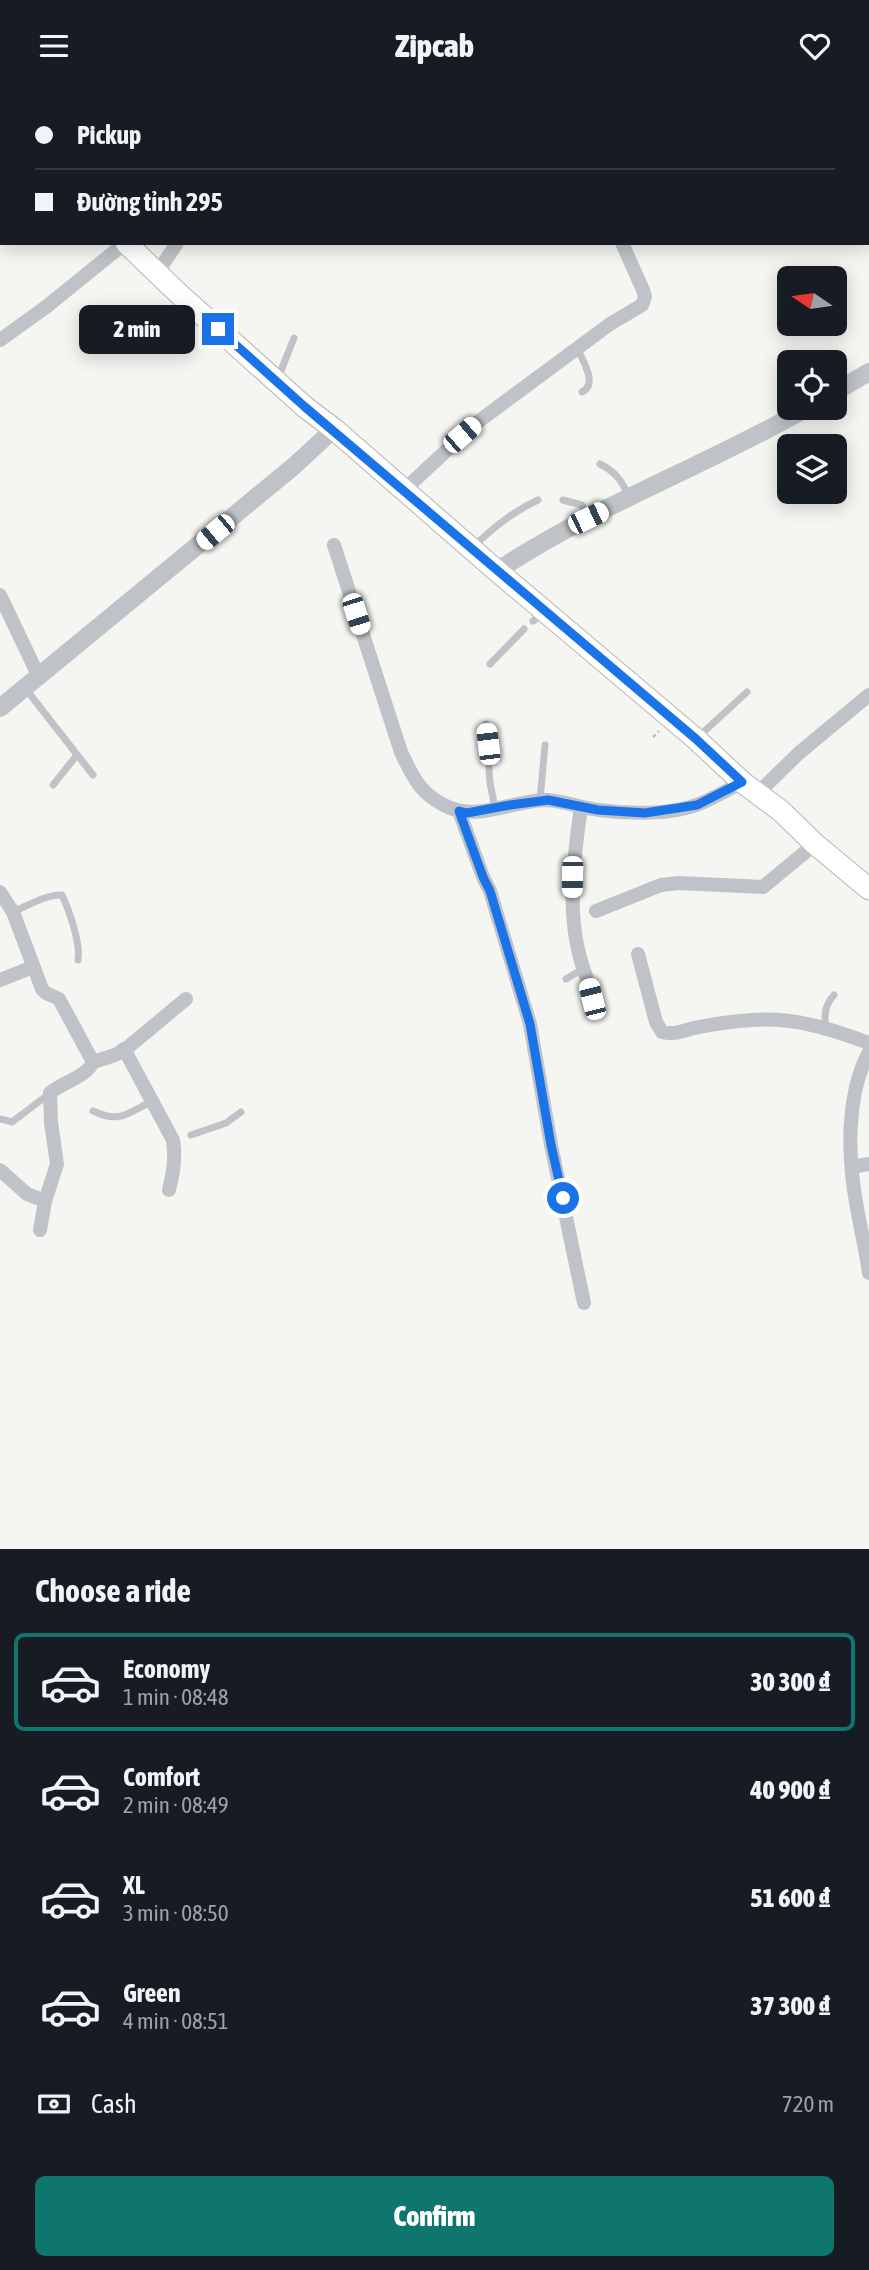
<!DOCTYPE html>
<meta charset="utf-8">
<style>
body{margin:0;font-family:"Asap Condensed",sans-serif;background:#20242c;color:#f1f3f6;height:100vh;display:flex;flex-direction:column;font-size:26px;white-space:nowrap}
*{box-sizing:border-box;margin:0}
p{font-size:23px;color:#9ea1a6}
.icon{flex:none;width:38px;height:38px;fill:none;stroke:currentColor;stroke-width:2;stroke-linecap:round;stroke-linejoin:round}
.map{position:relative;height:1458px;overflow:hidden}
.details{display:flex;flex-direction:column;background:#171b24;flex:1}
.details>*{flex:none}
.top-card{position:absolute;left:0px;top:0px;width:870px;height:154px;box-shadow:0 4px 18px #0003;display:grid;align-content:center;height:154px;padding:0 35px;background:#171b24}
.needle{width:46px;rotate:283deg}
.controls{position:absolute;left:777px;top:175px;display:grid;gap:14px}
.controls a{display:grid;place-items:center;width:70px;height:70px;border-radius:10px;background:#171b24;box-shadow:0 4px 18px #0003;font-size:35px}
.end{position:absolute;width:32px;height:32px;margin:-16px;border:9px solid #1a73e8;background:#fff;box-shadow:0 0 0 4px #fff}
.from{border-radius:50%}
.bubble{position:absolute;height:49px;border-radius:10px;background:#171b24;box-shadow:0 4px 18px #0003;font-size:23px;font-weight:800;line-height:49px;text-align:center}
.car{position:absolute;width:21px;height:42px;margin:-21px -10px;border-radius:9px;box-shadow:0 0 5px 2px #0007;background:linear-gradient(#fff 24%,#345 0 40%,#fff 0 76%,#345 0 86%,#fff 0)}
.top-card b{display:flex;align-items:center;gap:24px;height:66px;font-size:26px}
.top-card b+b{border-top:2px solid #363941}
.top-card i{width:18px;height:18px;background:#f1f3f6}
ul{padding:0;list-style:none}
li{display:flex;align-items:center;gap:21px;height:98px;margin:0 14px 10px;padding:0 21px;border:4px solid transparent;border-radius:10px}
li div{flex:1}
li b{display:block;font-size:26px}
li em{font-style:normal;font-weight:800}
li.selected{border-color:#0f766e}
li>.icon{width:63px;height:63px;stroke-width:1.5}
h2{padding:0 35px;font-size:32px;line-height:84px}
.pay{display:flex;align-items:center;gap:18px;height:77px;padding:0 35px;font-size:26px}
.pay p{margin-inline-start:auto}
.cta{display:flex;gap:14px;margin-top:auto;padding:14px 35px}
.cta a{flex:1;height:80px;border-radius:10px;background:#0f766e;color:#fff;font-size:28px;font-weight:800;line-height:80px;text-align:center}
header{display:flex;justify-content:space-between;align-items:center;height:91px;padding:0 35px;background:#171b24;font-size:32px;font-weight:800}
.map>svg:first-child{display:block}
.lines{fill:none;stroke-linecap:round;stroke-linejoin:round}
.primary-casing{stroke:#b3b5ba;stroke-width:23}
.path{stroke:#b9bbbe;stroke-width:2.5;stroke-dasharray:3.5 3.5;stroke-linecap:butt}
.service{stroke:#bfc2c6;stroke-width:7}
.minor{stroke:#bfc2c6;stroke-width:14}
.tertiary{stroke:#bfc2c6;stroke-width:18}
.primary{stroke:#fff;stroke-width:21}
.route{stroke:#1a73e8;stroke-width:9}
</style>
<header><svg class="icon" aria-label="menu" viewBox="0 0 24 24"><path d="M4 6h16M4 12h16M4 18h16"/></svg>Zipcab<svg class="icon" aria-label="heart" viewBox="0 0 24 24"><path d="M12 20l-8-8c-3-5 5-10 8-4 3-6 11-1 8 4z"/></svg></header>
<div class="map">
<svg width="869" height="1458" viewBox="0 0 869 1458">
<rect width="100%" height="100%" fill="#f5f5f2"/>
<g class="lines">
<g class="primary-casing">
<g id="primary">
<path d="M0,43L2,45"/>
<path d="M126,152L179,203L305,316L334,338L497,480L696,648L742,691L781,720L815,753L869,798"/>
</g>
</g>
<path class="path" d="M653,646L659,640"/>
<g class="service">
<path d="M578,258C583,271 598,293 582,301"/>
<path d="M278,287L294,247"/>
<path d="M600,373C616,381 622,390 629,406"/>
<path d="M563,409L582,414L587,426"/>
<path d="M472,457C493,437 512,421 538,409"/>
<path d="M533,530L544,521"/>
<path d="M490,573L524,538"/>
<path d="M25,597L93,684"/>
<path d="M486,633L490,692L495,717"/>
<path d="M697,647L747,601"/>
<path d="M53,694L77,664"/>
<path d="M540,709L545,654"/>
<path d="M13,821C27,815 47,803 62,804C69,819 81,853 78,869"/>
<path d="M566,888L583,878"/>
<path d="M825,937C825,923 824,915 834,904"/>
<path d="M93,1020C120,1033 128,1022 152,1010"/>
<path d="M0,1028L12,1031L49,1003"/>
<path d="M191,1044L226,1032L241,1021"/>
</g>
<g class="minor">
<path d="M218,2L219,0"/>
<path d="M327,2L329,0"/>
<path d="M732,2V0"/>
<path d="M157,182L177,152"/>
<path d="M0,249L46,216L125,152"/>
<path d="M404,399L475,333L610,233L642,214L645,206L643,199L622,152"/>
<path d="M334,454L401,661C413,687 421,704 448,716C479,730 514,709 547,709C564,710 582,717 599,719C628,723 672,724 699,713C714,707 728,699 742,691"/>
<path d="M0,504L39,586"/>
<path d="M758,702L799,662L869,604"/>
<path d="M581,716C573,772 565,831 586,885C590,895 591,906 596,916"/>
<path d="M459,720L483,786L490,800L530,933L551,1054L584,1212"/>
<path d="M0,801L13,821L42,898L46,902L59,908L93,971C87,986 62,991 50,1002L51,1031L57,1073L45,1110L40,1139"/>
<path d="M596,820L661,794L679,792L763,796L815,753"/>
<path d="M638,863L656,931L662,941C674,944 682,940 694,937C713,933 734,930 753,929C794,926 831,938 869,952"/>
<path d="M0,889L33,876"/>
<path d="M124,958L173,1049C176,1067 173,1082 169,1099"/>
<path d="M869,961C845,1006 848,1069 857,1117C861,1139 866,1160 869,1182"/>
<path d="M93,971L115,964L127,957L186,908"/>
<path d="M852,1076L869,1073"/>
<path d="M0,1079L27,1103L45,1110"/>
</g>
<g class="tertiary">
<path d="M835,301L869,281"/>
<path d="M497,480C594,415 706,375 807,317"/>
<path d="M0,617L294,375L334,338"/>
</g>
<use href="#primary" class="primary"/>
</g>
<g class="lines">
<path class="route" d="M218,238L305,316L696,648L742,691L697,714L645,722L598,719L548,709L510,714L467,722L459,720L483,786L490,800L530,933L551,1054L563,1107"/>
</g>
</svg>
<div class="controls">
<a><svg class="needle" viewBox="-14 -14 28 28"><path d="M0-13l5 13h-10z" fill="#e53935"/><path d="M0 13l5-13h-10z" fill="#9ea1a6"/></svg></a>
<a><svg class="icon" aria-label="locate" viewBox="0 0 24 24"><circle cx="12" cy="12" r="6"/><path d="M12 2v4M12 18v4M2 12h4M18 12h4"/></svg></a>
<a><svg class="icon" aria-label="layers" viewBox="0 0 24 24"><path d="M12 4l9 5-9 5-9-5zM3 14l9 5 9-5"/></svg></a>
</div>
<i class="end from" style="left:563px;top:1107px"></i>
<i class="end" style="left:218px;top:238px"></i>
<div class="bubble" style="left:79px;top:214px;width:116px">2 min</div>
<i class="car" style="left:462px;top:344px;rotate:49deg"></i>
<i class="car" style="left:588px;top:427px;rotate:64deg"></i>
<i class="car" style="left:215px;top:441px;rotate:230deg"></i>
<i class="car" style="left:356px;top:523px;rotate:162deg"></i>
<i class="car" style="left:488px;top:653px;rotate:353deg"></i>
<i class="car" style="left:572px;top:786px;rotate:181deg"></i>
<i class="car" style="left:592px;top:908px;rotate:346deg"></i>
<div class="top-card">
<b><i class="from"></i>Pickup</b>
<b><i></i>Đường tỉnh 295</b>
</div>
</div>
<section class="details">
<h2>Choose a ride</h2>
<ul>
<li class="selected"><svg class="icon" aria-label="car" viewBox="0 0 24 24"><path d="M5 17H2v-5l4-1 3-4h7l3 4 3 1v5h-3M9 17h6M6 11h13"/><circle cx="7" cy="17" r="2"/><circle cx="17" cy="17" r="2"/></svg><div><b>Economy</b><p>1 min · 08:48</p></div><em>30 300 ₫</em></li>
<li><svg class="icon" aria-label="car" viewBox="0 0 24 24"><path d="M5 17H2v-5l4-1 3-4h7l3 4 3 1v5h-3M9 17h6M6 11h13"/><circle cx="7" cy="17" r="2"/><circle cx="17" cy="17" r="2"/></svg><div><b>Comfort</b><p>2 min · 08:49</p></div><em>40 900 ₫</em></li>
<li><svg class="icon" aria-label="car" viewBox="0 0 24 24"><path d="M5 17H2v-5l4-1 3-4h7l3 4 3 1v5h-3M9 17h6M6 11h13"/><circle cx="7" cy="17" r="2"/><circle cx="17" cy="17" r="2"/></svg><div><b>XL</b><p>3 min · 08:50</p></div><em>51 600 ₫</em></li>
<li><svg class="icon" aria-label="car" viewBox="0 0 24 24"><path d="M5 17H2v-5l4-1 3-4h7l3 4 3 1v5h-3M9 17h6M6 11h13"/><circle cx="7" cy="17" r="2"/><circle cx="17" cy="17" r="2"/></svg><div><b>Green</b><p>4 min · 08:51</p></div><em>37 300 ₫</em></li>
</ul>
<div class="pay"><svg class="icon" aria-label="cash" viewBox="0 0 24 24"><path d="M3 7h18v10H3z"/><circle cx="12" cy="12" r="2"/></svg>Cash<p>720 m</p></div>
<div class="cta"><a>Confirm</a></div>
</section>
